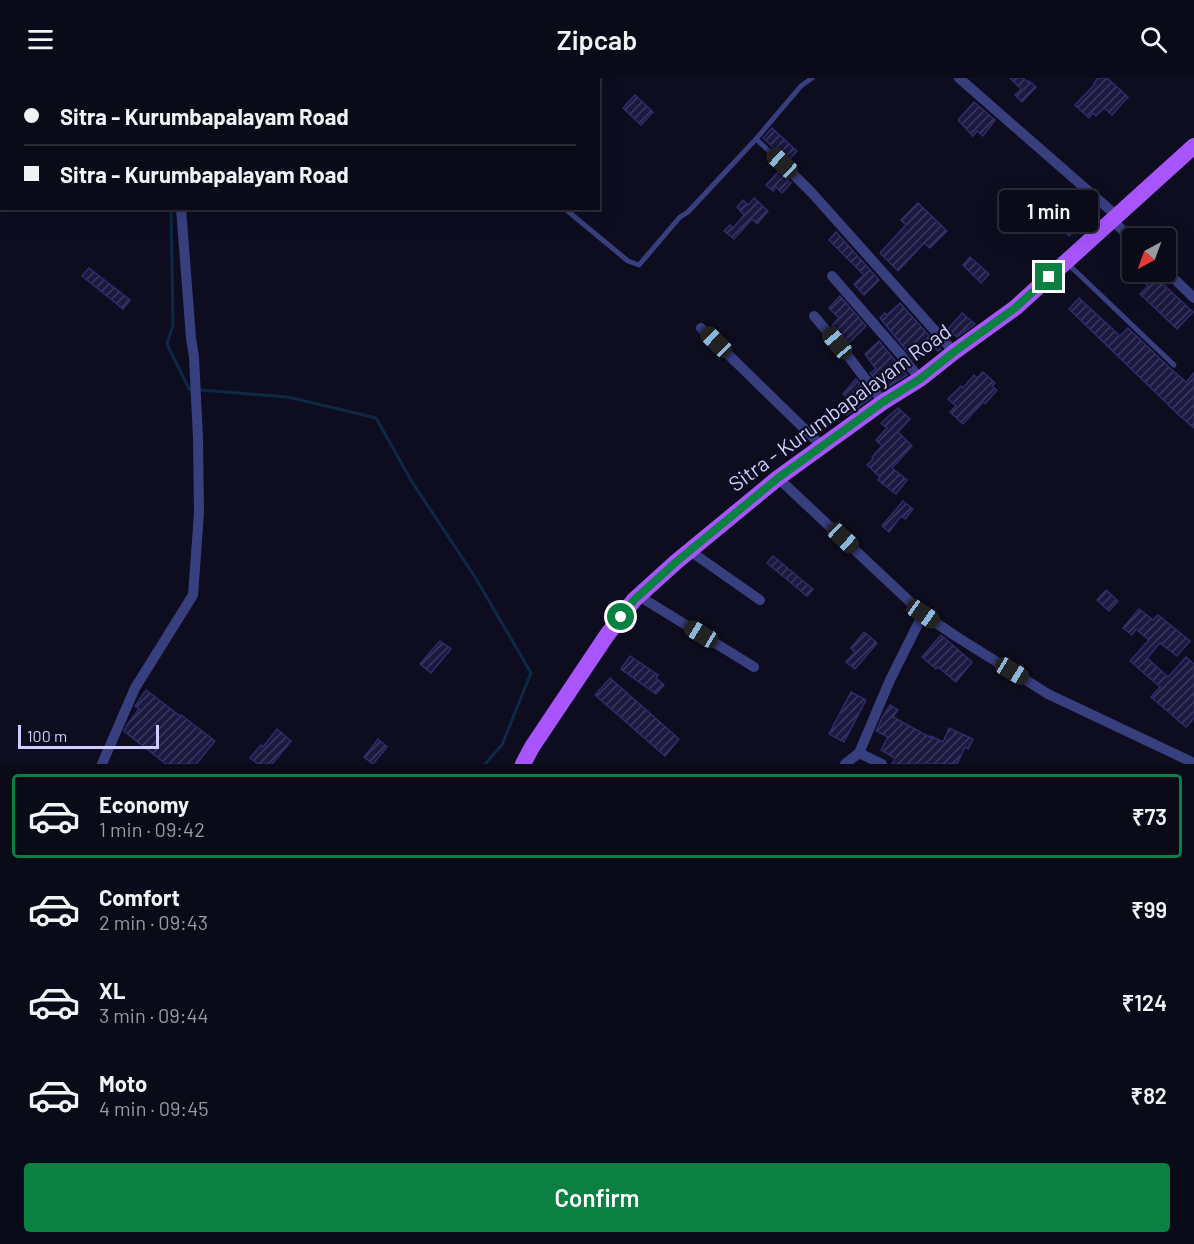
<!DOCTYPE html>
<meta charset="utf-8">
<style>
body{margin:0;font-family:Barlow,sans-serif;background:#131321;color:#f1f3f6;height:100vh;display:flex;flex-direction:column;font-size:22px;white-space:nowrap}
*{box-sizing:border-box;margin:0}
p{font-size:20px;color:#999aa2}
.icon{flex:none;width:33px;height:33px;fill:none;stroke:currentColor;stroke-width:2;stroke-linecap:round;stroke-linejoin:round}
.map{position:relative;height:686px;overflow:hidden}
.panel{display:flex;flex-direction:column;background:#0a0a18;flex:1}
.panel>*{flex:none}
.hud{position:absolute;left:0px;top:0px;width:600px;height:132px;box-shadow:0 6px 24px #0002,0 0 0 2px #2a2b37;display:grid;align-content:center;height:132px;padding:0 24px;background:#0a0a18}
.needle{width:39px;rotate:221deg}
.tools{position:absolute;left:1122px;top:150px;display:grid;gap:12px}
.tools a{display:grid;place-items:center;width:54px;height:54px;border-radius:6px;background:#0a0a18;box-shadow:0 6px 24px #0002,0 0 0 2px #2a2b37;font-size:30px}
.scale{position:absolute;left:18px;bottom:15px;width:141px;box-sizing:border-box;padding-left:6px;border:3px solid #cdceff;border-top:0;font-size:16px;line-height:21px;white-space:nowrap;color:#cdceff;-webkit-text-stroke:4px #0e0d20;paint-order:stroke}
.end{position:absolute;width:27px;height:27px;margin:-14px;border:8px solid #0b8043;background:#fff;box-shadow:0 0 0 3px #fff}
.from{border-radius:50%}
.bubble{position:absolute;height:42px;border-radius:6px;background:#0a0a18;box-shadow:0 6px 24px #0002,0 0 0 2px #2a2b37;font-size:20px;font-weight:600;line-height:42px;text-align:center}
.car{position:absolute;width:18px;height:36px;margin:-18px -9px;border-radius:8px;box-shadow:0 0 4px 2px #0007;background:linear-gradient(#222 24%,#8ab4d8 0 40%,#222 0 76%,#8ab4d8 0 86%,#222 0)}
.hud b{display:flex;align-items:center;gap:21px;height:57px;font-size:22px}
.hud b+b{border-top:2px solid #2a2b37}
.hud i{width:15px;height:15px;background:#f1f3f6}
ul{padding:10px 0 0;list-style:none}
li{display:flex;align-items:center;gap:18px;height:84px;margin:0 12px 9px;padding:0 12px;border:3px solid transparent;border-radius:6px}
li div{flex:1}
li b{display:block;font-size:22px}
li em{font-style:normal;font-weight:600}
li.selected{border-color:#0b8043}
li>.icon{width:54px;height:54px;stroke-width:1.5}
.button{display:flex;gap:12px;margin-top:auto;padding:12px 24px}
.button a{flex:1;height:69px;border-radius:6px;background:#0b8043;color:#fff;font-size:24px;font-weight:600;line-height:69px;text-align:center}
header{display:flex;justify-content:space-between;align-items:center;height:78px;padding:0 24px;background:#0a0a18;font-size:27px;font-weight:600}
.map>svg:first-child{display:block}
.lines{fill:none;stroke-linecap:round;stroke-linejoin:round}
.stream{stroke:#0c2a45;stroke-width:3}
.building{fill:url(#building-hatch);stroke:#302b6d;stroke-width:1.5}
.service{stroke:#383f7f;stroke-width:5}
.minor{stroke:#383f7f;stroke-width:10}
.primary{stroke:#a855fe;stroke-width:16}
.route{stroke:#0b8043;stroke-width:8}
.labels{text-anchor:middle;stroke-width:4.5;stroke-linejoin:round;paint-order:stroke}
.street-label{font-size:21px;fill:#cdceff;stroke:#0e0d20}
</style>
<header><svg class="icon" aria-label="menu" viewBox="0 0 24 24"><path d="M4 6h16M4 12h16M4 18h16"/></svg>Zipcab<svg class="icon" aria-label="search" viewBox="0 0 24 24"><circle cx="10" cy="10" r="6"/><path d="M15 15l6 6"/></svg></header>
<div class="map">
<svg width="1194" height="686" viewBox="0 0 1194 686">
<defs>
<pattern id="building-hatch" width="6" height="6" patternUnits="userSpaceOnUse" patternTransform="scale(1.5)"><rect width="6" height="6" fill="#1c1941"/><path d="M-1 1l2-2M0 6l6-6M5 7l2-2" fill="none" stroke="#3c395e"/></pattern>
</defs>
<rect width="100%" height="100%" fill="#0e0d20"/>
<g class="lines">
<g class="stream">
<path d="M148,0V2"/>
<path d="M171,130L173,247L167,266L189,311L288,319L376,340L412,404L475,499L531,595L502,667L485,686"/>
</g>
</g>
<g class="building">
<path d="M1010,0H1023L1028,4L1029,3L1036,9L1022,24L1015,17L1021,11Z"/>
<path d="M1098,0H1107L1128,19L1112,37L1104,30L1096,38L1093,35L1089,40L1075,27L1095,6L1094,5Z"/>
<path d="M635,17L653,34L641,47L623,30Z"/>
<path d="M974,24L995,42L983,58L977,53L973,58L958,42Z"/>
<path d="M772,50L797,73L789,82L782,78L763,60Z"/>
<path d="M779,93L791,105L782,115L776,109L773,113L766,107Z"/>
<path d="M754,120L768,133L757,146L752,141L734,161L724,153L730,147L733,150L744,137L737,129L743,122L748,127Z"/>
<path d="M918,125L947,153L930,170L924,165L898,193L880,175L906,147L901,142Z"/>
<path d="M1047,127L1069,148L1082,132L1095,143L1083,154L1077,150L1069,158L1057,146L1055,149L1048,143L1051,140L1042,132Z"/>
<path d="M836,154L879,202L864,217L854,206L864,197L829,162Z"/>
<path d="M970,179L989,196L981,205L963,187Z"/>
<path d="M89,190L130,222L123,231L82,198Z"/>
<path d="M1133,194H1150L1193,234L1177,251L1140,216L1148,208Z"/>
<path d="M840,218L866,248L849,265L832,247L839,240L829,230Z"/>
<path d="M1079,220L1120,258L1128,250L1171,291L1186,304L1194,295V350L1180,338L1069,231Z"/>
<path d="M900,225L941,271L938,273L933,268L925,275L924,274L915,283L880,240L885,235L887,237Z"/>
<path d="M962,235L975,246L957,259L948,251Z"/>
<path d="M879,263L907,297L883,312L870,295L876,291L865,276Z"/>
<path d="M983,294L995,305L992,308L997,312L985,326L983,324L963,346L950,334L956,328L948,321L961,308L963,310L974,297L977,300Z"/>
<path d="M856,301L871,320L847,337L843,334L852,324L843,316Z"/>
<path d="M898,330L910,341L898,354L912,368L892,390L907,402L896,416L878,402L880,399L867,387L873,381L872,379L882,368L876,362L887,350L881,345Z"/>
<path d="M903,423L913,431L905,441L901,438L889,454L882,448Z"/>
<path d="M773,478L813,511L807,518L767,485Z"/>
<path d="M1106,512L1118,523L1109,533L1097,522Z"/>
<path d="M1139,531L1153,542L1158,537L1190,563L1177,578L1160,565L1147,580L1168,599L1186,579L1194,586V640L1186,649L1151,619L1160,609L1130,583L1149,562L1136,551L1132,557L1123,550Z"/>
<path d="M864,554L877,565L855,591L846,584L855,574L851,570Z"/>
<path d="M941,557L972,584L956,604L938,589L936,591L922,579Z"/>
<path d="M440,563L451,571L431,595L420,586Z"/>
<path d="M630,578L658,597L656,600L664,607L656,616L621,591Z"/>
<path d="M610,600L679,661L665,678L595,617Z"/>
<path d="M146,612L180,638L181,637L215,663L196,686H166L124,653L127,647L139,631L135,628Z"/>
<path d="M851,614L866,622L844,664L829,656Z"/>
<path d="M890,627L898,632L893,639L931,660V658L943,664L949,650L973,661L968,671L965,669L957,686H892L895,680L881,672L888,659L876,653L883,638Z"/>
<path d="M277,651L291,663L272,686H258L250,680L261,667L263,669Z"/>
<path d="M378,661L387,669L373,686L364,679Z"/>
</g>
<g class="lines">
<g class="service">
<path d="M582,2L583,0"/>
<path d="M756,61L782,85"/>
<path d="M564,130L628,183L639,187L680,139L688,134L756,61L801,8L812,0"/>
<path d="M1067,185L1174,287"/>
</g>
<g class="minor">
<path d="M159,0L160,2"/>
<path d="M959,0L1117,138"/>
<path d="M782,85L812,115L954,274"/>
<path d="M1112,142L1132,161"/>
<path d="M1166,193L1194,220"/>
<path d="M832,198L901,277L920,301"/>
<path d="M814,238L848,278L883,324"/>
<path d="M701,250L822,368"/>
<path d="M778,400L923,536L957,559L1048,616L1194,685"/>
<path d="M690,473L760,522"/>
<path d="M639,518L754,589"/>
<path d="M859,675L882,686"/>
<path d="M102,686L135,610L193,517L199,435L198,360L194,279L191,260L181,130"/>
<path d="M845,686L859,675L890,602L923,536"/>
</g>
<path class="primary" d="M523,686L532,669L607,557L634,522L676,484L778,400L883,324L920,301L954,274L1015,230L1194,68"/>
</g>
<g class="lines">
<path class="route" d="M621,539L634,522L676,484L778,400L883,324L920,301L954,274L1015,230L1049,199"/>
</g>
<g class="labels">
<g class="street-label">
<text transform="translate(840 330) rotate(-36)" y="7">Sitra - Kurumbapalayam Road</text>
</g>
</g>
</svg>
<div class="tools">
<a><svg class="needle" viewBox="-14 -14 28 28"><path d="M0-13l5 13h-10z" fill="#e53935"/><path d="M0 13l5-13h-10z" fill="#999aa2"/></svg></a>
</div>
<div class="scale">100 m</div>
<i class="end from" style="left:621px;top:539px"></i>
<i class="end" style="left:1049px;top:199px"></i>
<div class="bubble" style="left:999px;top:112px;width:99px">1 min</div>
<i class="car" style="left:782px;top:85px;rotate:313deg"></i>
<i class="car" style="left:716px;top:264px;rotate:314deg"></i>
<i class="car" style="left:837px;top:265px;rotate:320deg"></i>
<i class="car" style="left:843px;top:460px;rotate:133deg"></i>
<i class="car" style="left:923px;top:536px;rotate:125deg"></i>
<i class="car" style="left:701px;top:556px;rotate:301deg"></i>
<i class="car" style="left:1012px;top:593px;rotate:121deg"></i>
<div class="hud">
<b><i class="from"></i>Sitra - Kurumbapalayam Road</b>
<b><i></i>Sitra - Kurumbapalayam Road</b>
</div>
</div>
<section class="panel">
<ul>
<li class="selected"><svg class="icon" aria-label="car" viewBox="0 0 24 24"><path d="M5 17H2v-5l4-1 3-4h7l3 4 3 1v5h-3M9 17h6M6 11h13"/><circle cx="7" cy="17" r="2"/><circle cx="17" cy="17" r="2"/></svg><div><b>Economy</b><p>1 min · 09:42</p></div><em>₹73</em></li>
<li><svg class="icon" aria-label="car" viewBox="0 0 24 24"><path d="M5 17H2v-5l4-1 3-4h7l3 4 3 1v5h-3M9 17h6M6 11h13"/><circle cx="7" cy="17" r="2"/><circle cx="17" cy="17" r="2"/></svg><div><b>Comfort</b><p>2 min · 09:43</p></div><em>₹99</em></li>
<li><svg class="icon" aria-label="car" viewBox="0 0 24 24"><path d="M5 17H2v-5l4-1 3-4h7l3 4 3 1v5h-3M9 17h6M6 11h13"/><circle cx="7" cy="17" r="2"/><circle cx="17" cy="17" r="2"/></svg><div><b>XL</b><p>3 min · 09:44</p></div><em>₹124</em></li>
<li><svg class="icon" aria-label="car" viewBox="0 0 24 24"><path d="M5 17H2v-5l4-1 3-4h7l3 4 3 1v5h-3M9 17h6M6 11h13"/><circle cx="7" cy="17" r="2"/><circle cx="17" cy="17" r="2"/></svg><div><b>Moto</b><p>4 min · 09:45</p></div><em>₹82</em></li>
</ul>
<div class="button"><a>Confirm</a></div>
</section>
